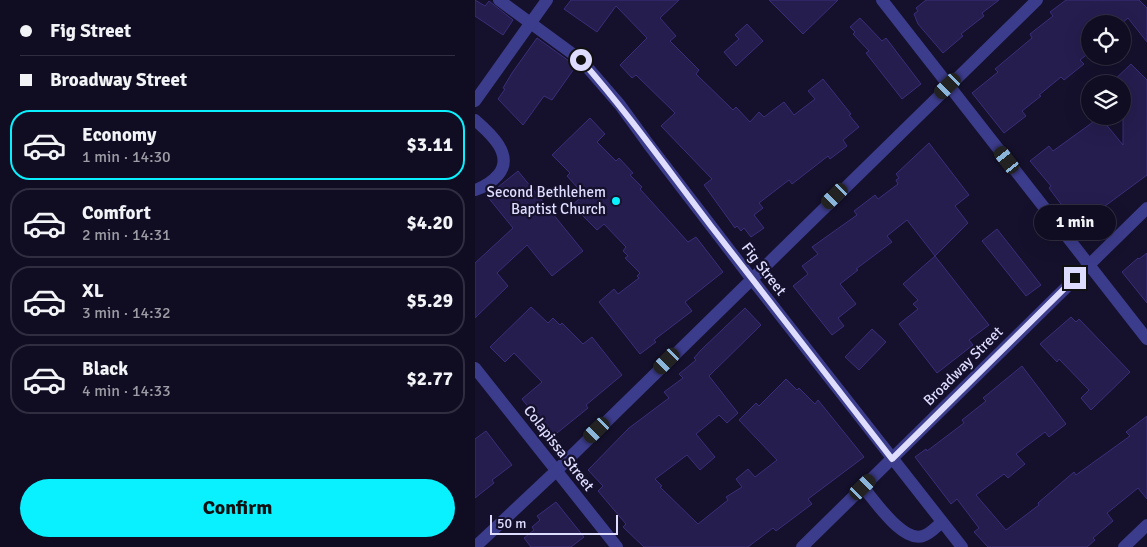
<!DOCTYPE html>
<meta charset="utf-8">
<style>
body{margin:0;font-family:Signika,sans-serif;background:#1e1b2f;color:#f1f3f6;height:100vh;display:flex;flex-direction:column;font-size:19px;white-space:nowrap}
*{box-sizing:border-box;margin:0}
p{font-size:16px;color:#9c9ca5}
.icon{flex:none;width:28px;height:28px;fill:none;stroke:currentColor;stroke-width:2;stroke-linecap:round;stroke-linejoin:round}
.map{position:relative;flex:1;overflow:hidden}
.panel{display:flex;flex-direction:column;background:#100d22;width:475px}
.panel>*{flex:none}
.banner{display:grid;align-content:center;height:110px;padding:0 20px;background:#100d22}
.buttons{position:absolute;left:606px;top:15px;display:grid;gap:10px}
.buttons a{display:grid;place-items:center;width:50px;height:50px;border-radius:50%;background:#100d22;box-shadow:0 5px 20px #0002,0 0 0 1px #302d40;font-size:25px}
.scale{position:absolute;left:15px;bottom:12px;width:128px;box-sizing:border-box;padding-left:5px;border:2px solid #dfddff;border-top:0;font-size:14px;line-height:18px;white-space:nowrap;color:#dfddff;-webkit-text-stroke:4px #15112d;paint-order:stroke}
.end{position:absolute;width:22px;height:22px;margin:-11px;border:6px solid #dfddff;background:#111;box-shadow:0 0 0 2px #111}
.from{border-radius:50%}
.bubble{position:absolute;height:35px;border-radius:18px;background:#100d22;box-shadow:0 5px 20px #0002,0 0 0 1px #302d40;font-size:16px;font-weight:700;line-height:35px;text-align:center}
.car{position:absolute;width:15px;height:30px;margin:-15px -8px;border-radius:6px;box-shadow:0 0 4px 1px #0007;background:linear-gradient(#222 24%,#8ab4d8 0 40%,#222 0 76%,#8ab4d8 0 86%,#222 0)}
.banner b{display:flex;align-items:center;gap:18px;height:48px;font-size:19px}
.banner b+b{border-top:1px solid #302d40}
.banner i{width:12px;height:12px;background:#f1f3f6}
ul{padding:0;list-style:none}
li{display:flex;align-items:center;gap:15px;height:70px;margin:0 10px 8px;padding:0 10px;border:2px solid #302d40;border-radius:20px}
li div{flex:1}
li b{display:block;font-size:19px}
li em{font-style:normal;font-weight:700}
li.selected{border-color:#09f1ff}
li>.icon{width:45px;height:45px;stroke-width:1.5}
.cta{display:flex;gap:10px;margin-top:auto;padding:10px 20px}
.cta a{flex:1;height:58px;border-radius:30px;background:#09f1ff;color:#111;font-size:20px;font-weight:700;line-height:58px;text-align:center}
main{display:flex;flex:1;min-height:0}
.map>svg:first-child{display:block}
.building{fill:#251d4e;stroke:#3a2e7a}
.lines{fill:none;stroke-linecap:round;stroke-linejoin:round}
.minor{stroke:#3c3c8c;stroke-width:12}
.route{stroke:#dfddff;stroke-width:6}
.poi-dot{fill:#09f1ff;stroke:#15112d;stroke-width:2}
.labels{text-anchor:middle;stroke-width:4.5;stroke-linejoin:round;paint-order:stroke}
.poi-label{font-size:15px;fill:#dfddff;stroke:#15112d;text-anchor:end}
.street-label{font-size:15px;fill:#dfddff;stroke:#15112d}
</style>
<main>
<section class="panel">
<div class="banner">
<b><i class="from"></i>Fig Street</b>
<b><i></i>Broadway Street</b>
</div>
<ul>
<li class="selected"><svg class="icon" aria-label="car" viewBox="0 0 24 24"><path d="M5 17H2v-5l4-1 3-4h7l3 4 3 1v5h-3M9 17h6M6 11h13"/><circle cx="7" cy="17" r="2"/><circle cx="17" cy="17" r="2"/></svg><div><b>Economy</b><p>1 min · 14:30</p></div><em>$3.11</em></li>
<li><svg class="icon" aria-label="car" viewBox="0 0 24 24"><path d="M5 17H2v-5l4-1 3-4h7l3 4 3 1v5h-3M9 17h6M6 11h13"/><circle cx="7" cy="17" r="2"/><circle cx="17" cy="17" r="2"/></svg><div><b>Comfort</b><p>2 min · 14:31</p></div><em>$4.20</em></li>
<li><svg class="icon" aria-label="car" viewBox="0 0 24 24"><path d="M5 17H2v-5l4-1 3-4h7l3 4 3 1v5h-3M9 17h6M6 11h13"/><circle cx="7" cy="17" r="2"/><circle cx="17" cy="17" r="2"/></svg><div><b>XL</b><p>3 min · 14:32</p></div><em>$5.29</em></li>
<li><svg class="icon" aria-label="car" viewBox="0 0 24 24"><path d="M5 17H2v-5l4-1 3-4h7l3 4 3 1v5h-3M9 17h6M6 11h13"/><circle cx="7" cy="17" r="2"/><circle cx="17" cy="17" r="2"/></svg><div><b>Black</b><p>4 min · 14:33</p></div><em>$2.77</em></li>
</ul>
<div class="cta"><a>Confirm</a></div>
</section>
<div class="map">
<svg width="672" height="547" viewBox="0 0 672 547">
<rect width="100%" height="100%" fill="#15112d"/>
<g class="building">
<path d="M0,0L10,6L14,1L38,20L28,35L0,16Z"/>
<path d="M96,0H204L185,18L201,36L195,41L224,70L221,74L258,110L261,107L275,122L284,112L289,117L309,102L319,115L340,99L333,91L348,79L376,114L374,115L384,127L368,140L372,146L355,159L353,156L317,184L314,180L284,203L288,208L279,215L289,228L276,237L269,228L266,231L262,226L260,228L229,185L237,179L186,126L200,113L161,75L157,78L145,65L172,38L141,6L122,32L89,9Z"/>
<path d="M294,0H363L328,34Z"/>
<path d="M451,0H524L507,13L509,16L486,34L488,36L468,53L443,24L439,14L443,11L441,8Z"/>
<path d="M591,0H664L672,8V42L653,18L646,24H615V52L605,60L609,64L589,80L586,77L564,95L566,96L547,111L551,116L529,133L497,93L523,72L520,69L557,38L555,34L578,16L575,12Z"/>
<path d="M385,18L407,41L411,38L446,84L427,99L391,53L394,51L378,34L380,32L375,27Z"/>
<path d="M272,24L288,41L261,66L249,52L264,39L260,35Z"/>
<path d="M62,38L101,66L77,100L69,96L48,125L23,99L30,89L28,88L37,73Z"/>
<path d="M656,64L672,80V175L626,209L633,218L610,236L574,188L576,186L555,161L574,146L578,151L625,117L648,145V84H635Z"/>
<path d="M115,118L130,134L122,142L141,161L144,158L158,173L155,175L167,187L165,189L213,242L221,237L248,272L210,302L217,311L179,340L181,342L165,354L124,302L139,289L143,294L164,278L162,276L165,273L150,258L153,256L148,251L151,247L129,224L122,230L97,205L109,195L92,176L95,173L77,155Z"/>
<path d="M454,143L494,195L480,206L493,223L460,256L432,220L412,236L417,242L381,269L383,270L365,284L381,304L363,318L369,326L357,335L318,286L333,274L327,266L343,254L337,247L382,215L379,211L400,195L403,199L423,184L421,180L424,178L421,174Z"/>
<path d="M43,171L108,251L77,276L52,245L22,273L33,286L0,318V263L38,228L12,196Z"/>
<path d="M522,229L566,285L551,296L507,241Z"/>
<path d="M672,253V303L647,272L663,258L664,259Z"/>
<path d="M460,256L514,325L494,340L498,345L462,373L424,324L443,309L438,304L443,300L428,284Z"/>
<path d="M56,307L73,323L78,318L85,325L87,323L108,344L117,337L147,375L111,405L113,408L77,437L47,399L67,382L39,353L30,362L15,347Z"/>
<path d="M270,308L286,325L234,376L263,413L252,423L244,415L221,434L240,457L225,470L212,455L180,479L187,486L185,487L223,524L253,500L251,497L267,487L261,479L273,469L280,477L302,460L264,420L281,403L284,406L311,379L322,390L324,388L340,404L343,400L389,457L333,499L337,504L301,531L298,528L273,547H169L148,527L151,524L123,491L128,486L113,470L154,428L194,398L189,392L208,378L204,374L221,360L219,358L226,350Z"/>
<path d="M596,317L601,322L604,319L655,372L616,410L606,398L614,390L584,359L582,362L565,344Z"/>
<path d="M397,329L411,342L384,370L370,357Z"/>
<path d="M547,366L591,424L574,437L570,432L541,454L550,464L533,478L529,474L501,495L531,530L564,505L563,503L599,472L601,475L655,436L651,432L672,416V499L663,488L632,513L638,521L618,538L620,540L612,547H513L499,532L504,528L482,499L476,504L440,457L451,449L452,451L489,423L487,420L511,401L508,398Z"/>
<path d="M11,431L37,465L17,480L19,483L0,498V439Z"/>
<path d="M81,502L109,537L96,547H56L49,538L59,530L57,527L65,520L62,516Z"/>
</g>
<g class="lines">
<g class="minor">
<path d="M24,0L106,60L145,105L174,145L276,278L487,547"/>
<path d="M407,0L672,339"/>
<path d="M0,101L72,0"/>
<path d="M0,120C15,133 40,155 23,175C17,182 9,187 0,190"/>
<path d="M0,368L142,547"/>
<path d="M388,487C400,501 428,543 448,536C455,534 462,526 467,522"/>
<path d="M0,547L81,471L562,0"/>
<path d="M327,547L672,208"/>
<path d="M649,547L672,525"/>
</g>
</g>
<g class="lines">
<path class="route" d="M106,60C153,113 193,170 236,226C296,304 357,381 417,459L600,278"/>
</g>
<circle class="poi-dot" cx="141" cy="201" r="5"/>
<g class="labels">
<g class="poi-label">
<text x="131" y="197">Second Bethlehem<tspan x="131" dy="17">Baptist Church</tspan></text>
</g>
<g class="street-label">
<text transform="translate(289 269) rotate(52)" y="5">Fig Street</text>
<text transform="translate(488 366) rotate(-45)" y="5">Broadway Street</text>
<text transform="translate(84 448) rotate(52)" y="5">Colapissa Street</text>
</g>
</g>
</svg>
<div class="buttons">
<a><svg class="icon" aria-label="locate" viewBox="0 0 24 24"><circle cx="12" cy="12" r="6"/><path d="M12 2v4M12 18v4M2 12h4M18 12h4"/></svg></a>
<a><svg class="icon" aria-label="layers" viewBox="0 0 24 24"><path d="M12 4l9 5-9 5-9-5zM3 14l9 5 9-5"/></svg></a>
</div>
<div class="scale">50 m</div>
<i class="end from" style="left:106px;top:60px"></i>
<i class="end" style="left:600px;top:278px"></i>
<div class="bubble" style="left:559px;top:205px;width:82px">1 min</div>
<i class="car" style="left:473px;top:86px;rotate:226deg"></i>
<i class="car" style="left:532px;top:160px;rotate:322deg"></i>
<i class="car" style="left:360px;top:196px;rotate:226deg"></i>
<i class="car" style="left:192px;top:361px;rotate:225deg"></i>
<i class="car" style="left:122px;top:430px;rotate:226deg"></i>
<i class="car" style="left:388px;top:487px;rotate:46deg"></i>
</div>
</main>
